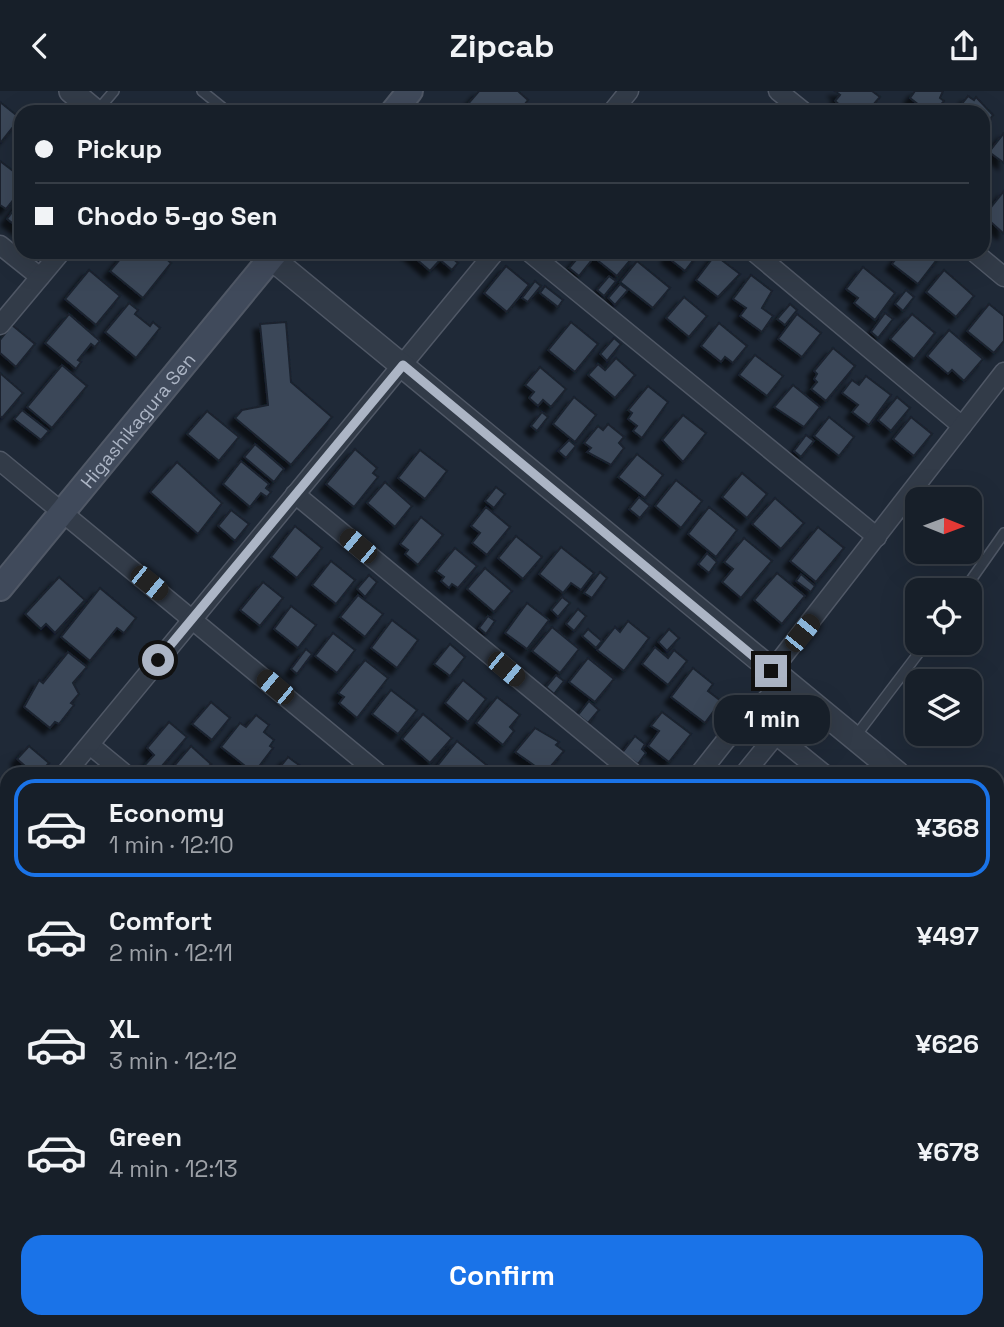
<!DOCTYPE html>
<meta charset="utf-8">
<style>
body{margin:0;font-family:"Space Grotesk",sans-serif;background:#242c35;color:#f1f3f6;height:100vh;display:flex;flex-direction:column;font-size:26px;white-space:nowrap}
*{box-sizing:border-box;margin:0}
p{font-size:23px;color:#9ea2a8}
.icon{flex:none;width:38px;height:38px;fill:none;stroke:currentColor;stroke-width:2;stroke-linecap:round;stroke-linejoin:round}
.map{position:relative;flex:1;overflow:hidden}
.side{position:absolute;left:0px;top:676px;width:1004px;height:562px;display:flex;flex-direction:column;background:#171f29;border-radius:21px 21px 0 0;box-shadow:0 7px 28px #0002,0 0 0 2px #363d46}
.side>*{flex:none}
.banner{position:absolute;left:14px;top:14px;width:976px;height:154px;border-radius:21px;box-shadow:0 7px 28px #0002,0 0 0 2px #363d46;display:grid;align-content:center;height:154px;padding:0 21px;background:#171f29}
.needle{width:46px;rotate:91deg}
.buttons{position:absolute;left:905px;top:396px;display:grid;gap:14px}
.buttons a{display:grid;place-items:center;width:77px;height:77px;border-radius:14px;background:#171f29;box-shadow:0 7px 28px #0002,0 0 0 2px #363d46;font-size:35px}
.end{position:absolute;width:32px;height:32px;margin:-16px;border:9px solid #acb5c5;background:#111;box-shadow:0 0 0 4px #111}
.from{border-radius:50%}
.bubble{position:absolute;height:49px;border-radius:21px;background:#171f29;box-shadow:0 7px 28px #0002,0 0 0 2px #363d46;font-size:23px;font-weight:800;line-height:49px;text-align:center}
.car{position:absolute;width:21px;height:42px;margin:-21px -10px;border-radius:9px;box-shadow:0 0 5px 2px #0007;background:linear-gradient(#222 24%,#8ab4d8 0 40%,#222 0 76%,#8ab4d8 0 86%,#222 0)}
.banner b{display:flex;align-items:center;gap:24px;height:66px;font-size:26px}
.banner b+b{border-top:2px solid #363d46}
.banner i{width:18px;height:18px;background:#f1f3f6}
ul{padding:12px 0 0;list-style:none}
li{display:flex;align-items:center;gap:21px;height:98px;margin:0 14px 10px;padding:0 7px;border:4px solid transparent;border-radius:21px}
li div{flex:1}
li b{display:block;font-size:26px}
li em{font-style:normal;font-weight:800}
li.selected{border-color:#1a73e8}
li>.icon{width:63px;height:63px;stroke-width:1.5}
.button{display:flex;gap:14px;margin-top:auto;padding:14px 21px}
.button a{flex:1;height:80px;border-radius:21px;background:#1a73e8;color:#fff;font-size:28px;font-weight:800;line-height:80px;text-align:center}
header{display:flex;justify-content:space-between;align-items:center;height:91px;padding:0 21px;background:#171f29;font-size:32px;font-weight:800}
.map>svg:first-child{display:block}
.grass{fill:url(#grass-dots)}
.building{fill:#3a4758;stroke:#1a222e;stroke-width:2;filter:url(#shadow)}
.lines{fill:none;stroke-linecap:round;stroke-linejoin:round}
.service-casing{stroke:#505866;stroke-width:12}
.minor-casing{stroke:#505866;stroke-width:21}
.tertiary-casing{stroke:#505866;stroke-width:26}
.secondary-casing{stroke:#505866;stroke-width:28}
.service{stroke:#323b48;stroke-width:9}
.minor{stroke:#323b48;stroke-width:18}
.tertiary{stroke:#323b48;stroke-width:23}
.secondary{stroke:#404a5b;stroke-width:24}
.route{stroke:#acb5c5;stroke-width:9}
.labels{text-anchor:middle;stroke-width:6;stroke-linejoin:round;paint-order:stroke}
.street-label{font-size:19px;fill:#acb5c5;stroke:#18202c}
</style>
<header><svg class="icon" aria-label="back" viewBox="0 0 24 24"><path d="M15 5l-7 7 7 7"/></svg>Zipcab<svg class="icon" aria-label="share" viewBox="0 0 24 24"><path d="M12 15V3M7 8l5-5 5 5M5 13v7h14v-7"/></svg></header>
<div class="map">
<svg width="1004" height="1236" viewBox="0 0 1004 1236">
<defs>
<pattern id="grass-dots" width="8" height="8" patternUnits="userSpaceOnUse" patternTransform="scale(1.75)"><rect width="8" height="8" fill="#213538"/><path d="M2 2h.1M6 6h.1" fill="none" stroke="#3f5053" stroke-width="1.8" stroke-linecap="round"/></pattern>
<filter id="shadow"><feDropShadow dx="-6" dy="6" stdDeviation="2" flood-color="#0009"/></filter>
</defs>
<rect width="100%" height="100%" fill="#1f2937"/>
<path class="grass" d="M1004,1131V1236H912L917,1230H998V1138Z"/>
<g class="building">
<path d="M479,0H518L528,9L522,17L526,21H461Z"/>
<path d="M835,0H872L880,6L867,21H848L835,10L840,4Z"/>
<path d="M915,0H943L940,7L944,10L935,21H928L910,7Z"/>
<path d="M968,5L974,9L976,6L993,24L984,36V21H955Z"/>
<path d="M0,11L20,27L1,51L0,50Z"/>
<path d="M1004,42V72L989,61Z"/>
<path d="M0,70L21,86V99L6,118L0,114Z"/>
<path d="M1004,100V141L1003,142L984,125Z"/>
<path d="M21,109V139L7,128Z"/>
<path d="M126,161H159L171,172L143,207L110,180Z"/>
<path d="M408,161H445L458,172L452,179L440,169L430,180Z"/>
<path d="M587,161H626L633,166L617,185Z"/>
<path d="M670,161H696L698,163L685,180L667,166Z"/>
<path d="M901,161H941L942,162L918,193L892,173Z"/>
<path d="M582,162L591,170L579,185L569,177Z"/>
<path d="M715,164L740,183L718,206L696,189Z"/>
<path d="M637,170L670,197L653,217L620,191Z"/>
<path d="M506,175L529,194L507,221L484,202Z"/>
<path d="M863,176L895,202L875,229L854,212L858,207L846,198Z"/>
<path d="M89,179L120,205L96,234L65,208Z"/>
<path d="M944,179L974,205L956,226L926,201Z"/>
<path d="M751,184L772,200L762,217L773,225L762,241L740,225L746,217L733,208Z"/>
<path d="M609,185L616,190L604,205L597,199Z"/>
<path d="M535,190L541,195L528,211L522,207Z"/>
<path d="M620,193L628,199L615,214L608,207Z"/>
<path d="M545,195L563,209L558,216L540,202Z"/>
<path d="M906,199L914,206L903,220L895,213Z"/>
<path d="M684,206L707,225L689,246L666,227Z"/>
<path d="M129,212L138,219L135,223L150,235L153,231L160,237L136,267L105,241Z"/>
<path d="M790,213L797,219L785,234L777,228Z"/>
<path d="M989,213L1004,225V250L994,262L967,240Z"/>
<path d="M885,222L893,228L878,247L871,241Z"/>
<path d="M69,223L100,250L95,256L91,253L78,269L81,271L76,278L45,252Z"/>
<path d="M797,223L821,242L802,266L778,248Z"/>
<path d="M912,223L935,242L914,268L890,248Z"/>
<path d="M286,231L291,291L332,326L291,374L235,327L242,319L268,314L260,233Z"/>
<path d="M571,231L598,253L575,281L548,259Z"/>
<path d="M719,232L747,255L733,272L725,266L721,271L701,255Z"/>
<path d="M12,234L35,253L16,276L0,262V249Z"/>
<path d="M949,239L983,268L964,290L952,279L948,283L927,265Z"/>
<path d="M614,247L621,253L607,270L600,263Z"/>
<path d="M833,257L855,275L826,310L811,298L817,291L814,288L817,283L814,280Z"/>
<path d="M755,264L783,285L767,305L739,284Z"/>
<path d="M616,267L635,284L615,307L588,284L598,273L605,279Z"/>
<path d="M62,274L87,295L52,337L27,316Z"/>
<path d="M540,276L566,298L551,316L543,309L538,315L529,307L534,301L525,294Z"/>
<path d="M0,282L23,302L2,327L0,325Z"/>
<path d="M866,285L891,304L869,334L852,321L858,314L842,302L852,289L859,294Z"/>
<path d="M793,294L820,316L804,336L774,316Z"/>
<path d="M648,295L668,311L642,347L633,340L637,335L628,328L632,322L628,319Z"/>
<path d="M574,306L596,324L575,351L553,333Z"/>
<path d="M897,306L910,317L891,340L878,329Z"/>
<path d="M22,319L49,340L41,349L14,328Z"/>
<path d="M207,320L239,346L219,370L187,343Z"/>
<path d="M542,321L548,326L537,340L531,335Z"/>
<path d="M683,324L706,342L683,371L662,349Z"/>
<path d="M829,326L854,346L839,365L814,345Z"/>
<path d="M911,326L932,343L914,365L893,348Z"/>
<path d="M608,333L624,346L619,352L624,357L611,374L587,361L591,357L584,352L598,335L603,339Z"/>
<path d="M806,344L814,350L801,366L794,360Z"/>
<path d="M569,349L576,355L566,367L558,360Z"/>
<path d="M255,353L284,378L274,391L244,366Z"/>
<path d="M355,358L377,377L373,382L378,386L354,416L326,393Z"/>
<path d="M420,359L447,380L425,408L398,387Z"/>
<path d="M637,363L663,384L645,407L618,386Z"/>
<path d="M241,370L269,393L266,397L271,401L267,406L261,402L250,416L223,393Z"/>
<path d="M177,371L222,412L198,443L150,401Z"/>
<path d="M742,382L767,403L747,427L722,406Z"/>
<path d="M676,389L702,410L681,437L655,415Z"/>
<path d="M385,391L412,415L395,436L367,412Z"/>
<path d="M496,396L505,403L494,417L485,410Z"/>
<path d="M639,406L650,415L640,427L629,418Z"/>
<path d="M775,407L804,432L781,458L752,433Z"/>
<path d="M486,416L510,436L487,464L472,452L480,442L471,435Z"/>
<path d="M709,416L737,439L716,466L688,443Z"/>
<path d="M231,419L249,433L235,450L218,435Z"/>
<path d="M421,426L443,444L418,474L405,463L408,459L400,453Z"/>
<path d="M295,435L322,457L297,487L271,466Z"/>
<path d="M818,436L844,457L816,491L790,470Z"/>
<path d="M516,445L542,466L523,488L498,467Z"/>
<path d="M744,447L772,470L741,507L722,491L733,478L724,471Z"/>
<path d="M561,456L594,482L581,499L571,492L563,502L539,483Z"/>
<path d="M455,457L477,475L458,497L452,493L449,497L441,490L444,486L436,480Z"/>
<path d="M707,462L717,471L709,482L698,473Z"/>
<path d="M331,470L355,489L336,513L312,494Z"/>
<path d="M485,477L512,500L494,521L467,498Z"/>
<path d="M600,481L607,487L592,507L584,502Z"/>
<path d="M777,482L805,505L782,533L754,509Z"/>
<path d="M801,483L815,495L811,501L796,490Z"/>
<path d="M369,484L377,491L365,506L357,498Z"/>
<path d="M59,486L85,509L55,542L46,533L41,538L25,523Z"/>
<path d="M263,491L283,507L260,535L240,519Z"/>
<path d="M100,497L136,527L124,542L117,537L90,570L61,546Z"/>
<path d="M358,504L383,523L365,546L340,526Z"/>
<path d="M562,506L570,512L558,526L551,519Z"/>
<path d="M527,512L549,529L527,558L505,542Z"/>
<path d="M291,515L316,534L298,557L274,538Z"/>
<path d="M578,518L586,525L574,540L566,533Z"/>
<path d="M488,525L495,530L486,543L479,537Z"/>
<path d="M392,529L418,549L397,577L371,557Z"/>
<path d="M628,530L649,547L624,580L597,559L615,536L620,541Z"/>
<path d="M552,536L579,558L560,582L532,560Z"/>
<path d="M588,538L602,550L596,557L582,545Z"/>
<path d="M669,538L679,547L667,560L658,551Z"/>
<path d="M333,542L355,559L337,582L315,565Z"/>
<path d="M450,553L465,566L450,585L434,573Z"/>
<path d="M655,556L668,567L674,559L687,570L668,594L642,573Z"/>
<path d="M306,558L312,563L297,583L291,578Z"/>
<path d="M68,561L87,576L73,592L79,603L71,612L74,614L59,633L55,631L50,637L24,616L39,589L43,592Z"/>
<path d="M588,567L614,588L595,611L569,591Z"/>
<path d="M365,569L388,587L357,627L339,612L344,606L338,602Z"/>
<path d="M693,577L713,593L708,600L721,610L705,632L671,606Z"/>
<path d="M556,584L564,590L554,603L546,596Z"/>
<path d="M463,589L486,608L468,631L445,612Z"/>
<path d="M391,599L417,619L398,643L372,623Z"/>
<path d="M497,606L520,624L510,636L514,640L503,654L476,632Z"/>
<path d="M589,610L599,619L588,632L578,624Z"/>
<path d="M211,611L230,627L212,649L192,633Z"/>
<path d="M662,621L691,643L669,671L648,655L659,640L651,635Z"/>
<path d="M423,623L452,647L430,672L402,648Z"/>
<path d="M256,624L269,634L264,641L274,649L270,655L273,657L254,682L221,656L240,632L246,636Z"/>
<path d="M169,631L187,646L156,682H151L143,676L154,664L147,657Z"/>
<path d="M535,637L559,651L556,654L564,660L545,682L515,661Z"/>
<path d="M635,645L645,653L642,658L646,662L638,673L622,662Z"/>
<path d="M457,650L489,676L484,682H448L438,674Z"/>
<path d="M29,655L49,672L40,682H33L17,668Z"/>
<path d="M191,655L211,673L203,682H168Z"/>
<path d="M288,666L310,682H275Z"/>
<path d="M0,888L7,894V909L0,919Z"/>
<path d="M0,1035L7,1040V1057L0,1066Z"/>
<path d="M0,1110L7,1115V1129L0,1138Z"/>
<path d="M81,1230H109L104,1236H88Z"/>
<path d="M131,1230H163L158,1236H126Z"/>
<path d="M360,1230H400L395,1236H367Z"/>
<path d="M488,1230H509L516,1236H483Z"/>
<path d="M633,1230L628,1236H601L605,1230Z"/>
</g>
<g class="lines">
<g class="service-casing">
<g id="service">
<path d="M202,0L228,21"/>
<path d="M97,20L114,0"/>
<path d="M964,499L1004,442"/>
<path d="M855,646L927,551"/>
</g>
</g>
<g class="minor-casing">
<g id="minor">
<path d="M778,0L804,21"/>
<path d="M612,21L629,0"/>
<path d="M0,154L40,186"/>
<path d="M529,161L877,446"/>
<path d="M754,161L962,335"/>
<path d="M974,161L1004,186"/>
<path d="M0,234L61,161"/>
<path d="M0,370L378,682"/>
<path d="M295,403L633,682"/>
<path d="M771,581L1004,281"/>
<path d="M776,644L823,682"/>
<path d="M90,654L124,682"/>
<path d="M66,682L495,161"/>
<path d="M700,682L726,649L784,591"/>
<path d="M745,682L805,608"/>
<path d="M0,762L7,754"/>
<path d="M998,826L1004,832"/>
<path d="M0,989L7,995"/>
<path d="M998,1009L1004,1014"/>
<path d="M998,1072L1004,1065"/>
<path d="M0,1202L7,1208"/>
<path d="M34,1230L41,1236"/>
<path d="M551,1230L558,1236"/>
<path d="M797,1230L804,1236"/>
<path d="M265,1236L269,1230"/>
<path d="M312,1236L317,1230"/>
<path d="M858,1236L863,1230"/>
</g>
</g>
<g class="tertiary-casing">
<g id="tertiary">
<path d="M71,0L96,21"/>
<path d="M264,161L897,682"/>
<path d="M998,765L1004,771"/>
</g>
</g>
<g class="secondary-casing">
<g id="secondary">
<path d="M393,21L410,0"/>
<path id="s1" d="M0,497L276,161"/>
</g>
</g>
<use href="#service" class="service"/>
<use href="#minor" class="minor"/>
<use href="#tertiary" class="tertiary"/>
<use href="#secondary" class="secondary"/>
</g>
<g class="lines">
<path class="route" d="M158,569L403,274L771,580"/>
</g>
<g class="labels">
<g class="street-label">
<text dy="7" stroke="none"><textPath href="#s1" startOffset="217">Higashikagura Sen</textPath></text>
</g>
</g>
</svg>
<div class="buttons">
<a><svg class="needle" viewBox="-14 -14 28 28"><path d="M0-13l5 13h-10z" fill="#e53935"/><path d="M0 13l5-13h-10z" fill="#9ea2a8"/></svg></a>
<a><svg class="icon" aria-label="locate" viewBox="0 0 24 24"><circle cx="12" cy="12" r="6"/><path d="M12 2v4M12 18v4M2 12h4M18 12h4"/></svg></a>
<a><svg class="icon" aria-label="layers" viewBox="0 0 24 24"><path d="M12 4l9 5-9 5-9-5zM3 14l9 5 9-5"/></svg></a>
</div>
<i class="end from" style="left:158px;top:569px"></i>
<i class="end" style="left:771px;top:580px"></i>
<div class="bubble" style="left:714px;top:604px;width:116px">1 min</div>
<i class="car" style="left:358px;top:455px;rotate:310deg"></i>
<i class="car" style="left:149px;top:492px;rotate:129deg"></i>
<i class="car" style="left:802px;top:542px;rotate:39deg"></i>
<i class="car" style="left:506px;top:578px;rotate:130deg"></i>
<i class="car" style="left:275px;top:596px;rotate:310deg"></i>
<div class="banner">
<b><i class="from"></i>Pickup</b>
<b><i></i>Chodo 5-go Sen</b>
</div>
<section class="side">
<ul>
<li class="selected"><svg class="icon" aria-label="car" viewBox="0 0 24 24"><path d="M5 17H2v-5l4-1 3-4h7l3 4 3 1v5h-3M9 17h6M6 11h13"/><circle cx="7" cy="17" r="2"/><circle cx="17" cy="17" r="2"/></svg><div><b>Economy</b><p>1 min · 12:10</p></div><em>¥368</em></li>
<li><svg class="icon" aria-label="car" viewBox="0 0 24 24"><path d="M5 17H2v-5l4-1 3-4h7l3 4 3 1v5h-3M9 17h6M6 11h13"/><circle cx="7" cy="17" r="2"/><circle cx="17" cy="17" r="2"/></svg><div><b>Comfort</b><p>2 min · 12:11</p></div><em>¥497</em></li>
<li><svg class="icon" aria-label="car" viewBox="0 0 24 24"><path d="M5 17H2v-5l4-1 3-4h7l3 4 3 1v5h-3M9 17h6M6 11h13"/><circle cx="7" cy="17" r="2"/><circle cx="17" cy="17" r="2"/></svg><div><b>XL</b><p>3 min · 12:12</p></div><em>¥626</em></li>
<li><svg class="icon" aria-label="car" viewBox="0 0 24 24"><path d="M5 17H2v-5l4-1 3-4h7l3 4 3 1v5h-3M9 17h6M6 11h13"/><circle cx="7" cy="17" r="2"/><circle cx="17" cy="17" r="2"/></svg><div><b>Green</b><p>4 min · 12:13</p></div><em>¥678</em></li>
</ul>
<div class="button"><a>Confirm</a></div>
</section>
</div>
